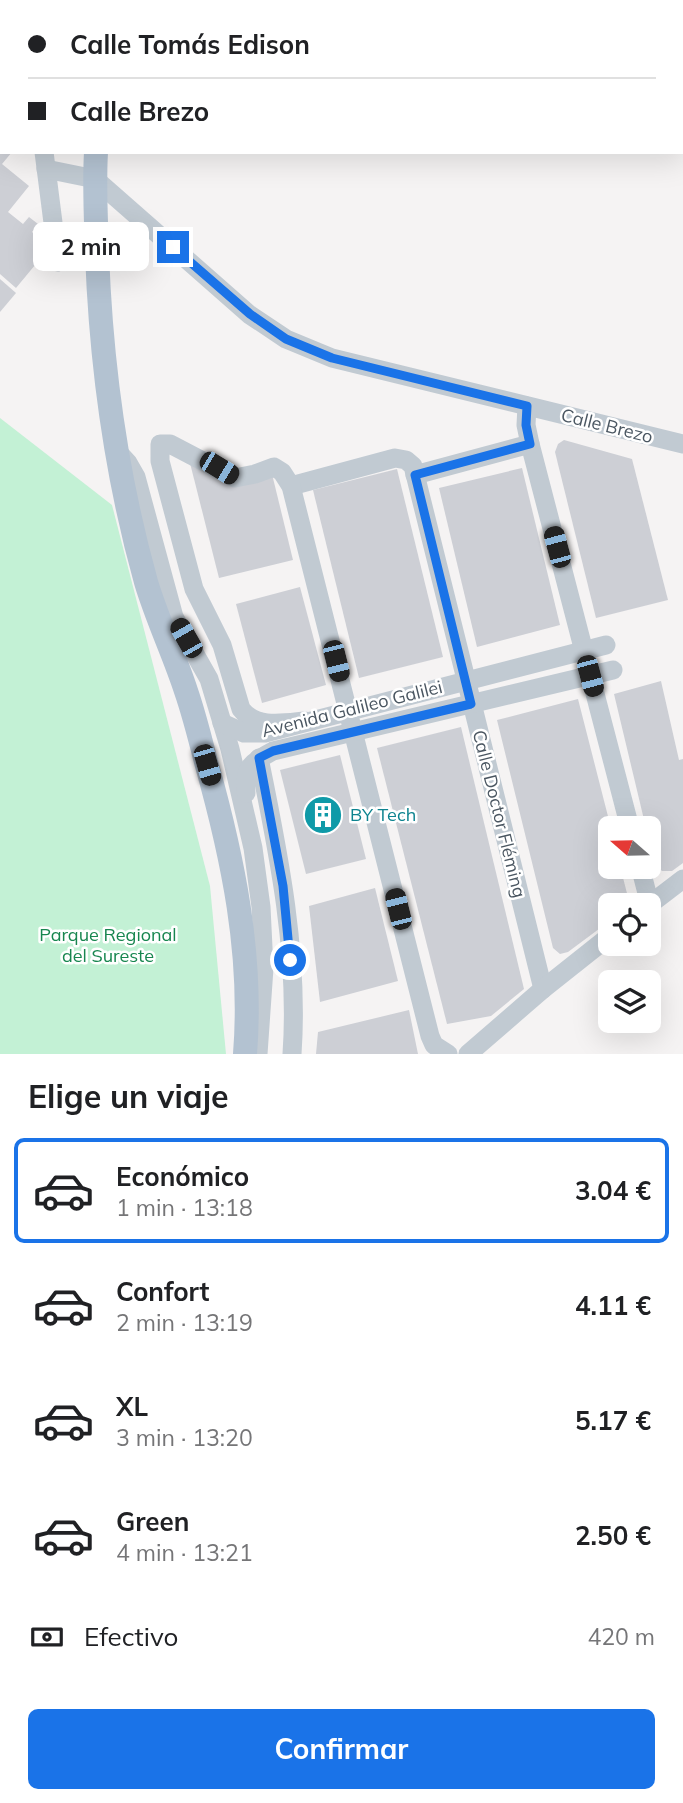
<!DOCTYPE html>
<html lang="es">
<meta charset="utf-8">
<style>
body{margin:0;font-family:Mulish,sans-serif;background:#f2f2f2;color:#202124;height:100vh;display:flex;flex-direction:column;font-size:26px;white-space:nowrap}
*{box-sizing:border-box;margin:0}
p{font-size:23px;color:#757577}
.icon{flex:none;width:38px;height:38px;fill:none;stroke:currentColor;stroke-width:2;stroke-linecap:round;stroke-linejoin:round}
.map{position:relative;height:1054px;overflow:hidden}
.drawer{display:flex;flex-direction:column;background:#fff;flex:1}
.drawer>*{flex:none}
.top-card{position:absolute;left:0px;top:0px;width:684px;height:154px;box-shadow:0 7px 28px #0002;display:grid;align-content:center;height:154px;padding:0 28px;background:#fff}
.needle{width:46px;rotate:290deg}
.fabs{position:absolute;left:598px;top:816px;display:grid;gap:14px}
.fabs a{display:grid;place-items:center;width:63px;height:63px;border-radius:10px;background:#fff;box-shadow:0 7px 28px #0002;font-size:35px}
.end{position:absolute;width:32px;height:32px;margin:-16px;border:9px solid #1a73e8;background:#fff;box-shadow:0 0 0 4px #fff}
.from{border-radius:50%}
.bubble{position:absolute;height:49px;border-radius:10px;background:#fff;box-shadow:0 7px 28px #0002;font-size:23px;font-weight:700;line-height:49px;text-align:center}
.car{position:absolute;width:21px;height:42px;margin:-21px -10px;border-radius:9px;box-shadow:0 0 5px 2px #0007;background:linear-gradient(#222 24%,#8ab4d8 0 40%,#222 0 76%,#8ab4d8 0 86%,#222 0)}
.top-card b{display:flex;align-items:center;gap:24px;height:66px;font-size:26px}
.top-card b+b{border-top:2px solid #e0e0e0}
.top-card i{width:18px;height:18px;background:#202124}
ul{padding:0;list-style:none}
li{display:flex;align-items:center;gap:21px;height:105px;margin:0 14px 10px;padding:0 14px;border:4px solid transparent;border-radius:10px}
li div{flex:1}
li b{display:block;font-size:26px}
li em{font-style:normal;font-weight:700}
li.current{border-color:#1a73e8}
li>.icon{width:63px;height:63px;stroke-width:1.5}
h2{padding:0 28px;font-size:32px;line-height:84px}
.pay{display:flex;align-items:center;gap:18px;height:77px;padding:0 28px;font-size:26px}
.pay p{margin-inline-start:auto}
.button{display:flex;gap:14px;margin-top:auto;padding:14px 28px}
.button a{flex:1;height:80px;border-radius:10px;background:#1a73e8;color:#fff;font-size:28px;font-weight:700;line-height:80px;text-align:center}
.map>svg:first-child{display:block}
.green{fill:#c3f1d5}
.building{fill:#cdcfd5}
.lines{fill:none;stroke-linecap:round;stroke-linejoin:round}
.minor{stroke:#c1cad2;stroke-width:19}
.major{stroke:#b3c2d1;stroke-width:24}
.route{stroke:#1a73e8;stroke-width:9}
.labels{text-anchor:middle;stroke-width:5;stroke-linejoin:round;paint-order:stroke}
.street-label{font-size:18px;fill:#4a5661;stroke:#fff}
.culture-label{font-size:18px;fill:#0d838f;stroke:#fff;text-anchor:start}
.park-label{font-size:18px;fill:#17864f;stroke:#fff}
</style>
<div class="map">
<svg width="683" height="1054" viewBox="0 0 683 1054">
<rect width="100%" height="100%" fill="#f5f3f3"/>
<path class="green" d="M0,418L112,505L210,886L226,1054H0Z"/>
<g class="building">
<path d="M0,152H12L2,164L29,186L8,212L23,224L29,217L38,224L32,232L50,247L16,288L0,274Z"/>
<path d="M0,279L16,293L0,312Z"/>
<path d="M564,440L632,459L668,600L596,618L555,452L558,444Z"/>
<path d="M190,463L272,474L293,560L219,578Z"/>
<path d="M522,468L560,625L477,647L439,488Z"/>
<path d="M397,469L443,657L359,678L313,490Z"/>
<path d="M300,587L326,685L262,703L236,604Z"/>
<path d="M661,681L679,760L683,759V863L672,871H662L655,864L649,840V828H646L614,694Z"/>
<path d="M578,699L611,828V866H620L630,905H611V920L568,952L560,954L553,948L497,720Z"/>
<path d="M461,727L524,989L491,1016L447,1024L377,748Z"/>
<path d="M340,755L366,859L306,874L280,770Z"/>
<path d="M375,888L398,981L320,1002L309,906Z"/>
<path d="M409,1010L418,1054H316L318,1032Z"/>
</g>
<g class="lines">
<g class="minor">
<path d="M149,2L150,0"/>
<path d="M0,106L2,108"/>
<path d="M44,152L58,262"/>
<path d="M46,169L95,179L250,315L286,339L332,358L683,444"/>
<path d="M527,406L526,425L530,444L630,828"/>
<path d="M118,452L128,463L136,477L174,617L209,679L230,749L253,848L261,907L264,968L258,1054"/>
<path d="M415,475L530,444"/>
<path d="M291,486L395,458L406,460L413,466L543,989"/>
<path d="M305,721C284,723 256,729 241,709L222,645L194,589L160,461V444H170L235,478L255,474L274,467L282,472L291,486L430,1036L434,1045L448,1054"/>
<path d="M222,723L244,733H265L606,645"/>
<path d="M259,758C279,855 299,955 292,1054"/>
<path d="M246,793C244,766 251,763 273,751L613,670"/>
<path d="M640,866L650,905"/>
<path d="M649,905L683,879"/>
<path d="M468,1054L543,989L611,935"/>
</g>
<g class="major">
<path d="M128,2L129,0"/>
<path d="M96,152C94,186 96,219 97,253C101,364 116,475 146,582C157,619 174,654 186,691C194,714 200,738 206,762C233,858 253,954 245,1054"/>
</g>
</g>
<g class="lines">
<path class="route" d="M173,247L250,314L286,339L332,358L527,406L526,425L530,444L415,475L471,704L273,751L259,758L283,886L290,960"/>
</g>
<defs>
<g id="building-disc" transform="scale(2.0125)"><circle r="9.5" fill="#0f9aa8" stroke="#fff"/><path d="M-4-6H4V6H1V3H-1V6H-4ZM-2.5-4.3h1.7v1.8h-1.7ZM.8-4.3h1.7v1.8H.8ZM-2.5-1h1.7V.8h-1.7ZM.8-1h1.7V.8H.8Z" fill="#fff"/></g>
</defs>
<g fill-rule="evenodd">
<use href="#building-disc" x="323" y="815"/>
</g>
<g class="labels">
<g class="street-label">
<text transform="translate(607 426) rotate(14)" y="6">Calle Brezo</text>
<text transform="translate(352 709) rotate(-14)" y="6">Avenida Galileo Galilei</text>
<text transform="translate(499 814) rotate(76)" y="6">Calle Doctor Fléming</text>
</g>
<g class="culture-label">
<text x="350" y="821">BY Tech</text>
</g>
<g class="park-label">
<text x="108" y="941">Parque Regional<tspan x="108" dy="21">del Sureste</tspan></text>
</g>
</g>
</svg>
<div class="fabs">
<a><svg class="needle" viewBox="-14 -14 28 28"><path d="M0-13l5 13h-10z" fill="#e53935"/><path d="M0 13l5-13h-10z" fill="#757577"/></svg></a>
<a><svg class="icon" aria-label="locate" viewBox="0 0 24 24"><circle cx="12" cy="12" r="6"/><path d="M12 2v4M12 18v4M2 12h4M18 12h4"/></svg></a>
<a><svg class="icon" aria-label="layers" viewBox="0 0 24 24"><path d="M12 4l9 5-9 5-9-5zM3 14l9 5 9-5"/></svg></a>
</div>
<i class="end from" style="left:290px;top:960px"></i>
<i class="end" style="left:173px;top:247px"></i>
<div class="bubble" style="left:33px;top:222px;width:116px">2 min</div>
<i class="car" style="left:219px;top:468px;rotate:121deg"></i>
<i class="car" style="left:557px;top:547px;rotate:345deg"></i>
<i class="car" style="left:186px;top:638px;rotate:330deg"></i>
<i class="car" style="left:336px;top:661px;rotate:166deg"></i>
<i class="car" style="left:590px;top:676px;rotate:165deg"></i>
<i class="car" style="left:207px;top:765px;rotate:164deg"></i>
<i class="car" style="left:398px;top:909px;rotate:346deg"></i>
<div class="top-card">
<b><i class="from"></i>Calle Tomás Edison</b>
<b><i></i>Calle Brezo</b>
</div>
</div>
<section class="drawer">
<h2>Elige un viaje</h2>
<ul>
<li class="current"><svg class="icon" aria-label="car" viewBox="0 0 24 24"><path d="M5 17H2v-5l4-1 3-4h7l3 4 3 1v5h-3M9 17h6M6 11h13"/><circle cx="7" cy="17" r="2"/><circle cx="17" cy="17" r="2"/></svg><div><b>Económico</b><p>1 min · 13:18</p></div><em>3.04 €</em></li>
<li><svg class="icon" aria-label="car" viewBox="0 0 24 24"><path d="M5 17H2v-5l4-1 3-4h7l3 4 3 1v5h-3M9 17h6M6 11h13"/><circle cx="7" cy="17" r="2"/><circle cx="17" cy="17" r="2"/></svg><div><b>Confort</b><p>2 min · 13:19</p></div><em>4.11 €</em></li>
<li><svg class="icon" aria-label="car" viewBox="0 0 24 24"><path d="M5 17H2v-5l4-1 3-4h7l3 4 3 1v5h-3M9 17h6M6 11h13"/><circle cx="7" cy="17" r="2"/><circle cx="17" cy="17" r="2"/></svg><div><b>XL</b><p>3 min · 13:20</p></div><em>5.17 €</em></li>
<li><svg class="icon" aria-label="car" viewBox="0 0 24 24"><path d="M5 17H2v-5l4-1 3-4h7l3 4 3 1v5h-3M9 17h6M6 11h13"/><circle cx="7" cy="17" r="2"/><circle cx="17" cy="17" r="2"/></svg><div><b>Green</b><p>4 min · 13:21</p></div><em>2.50 €</em></li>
</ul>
<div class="pay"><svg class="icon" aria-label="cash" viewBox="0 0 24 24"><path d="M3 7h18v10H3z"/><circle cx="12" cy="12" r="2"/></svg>Efectivo<p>420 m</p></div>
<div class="button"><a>Confirmar</a></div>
</section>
